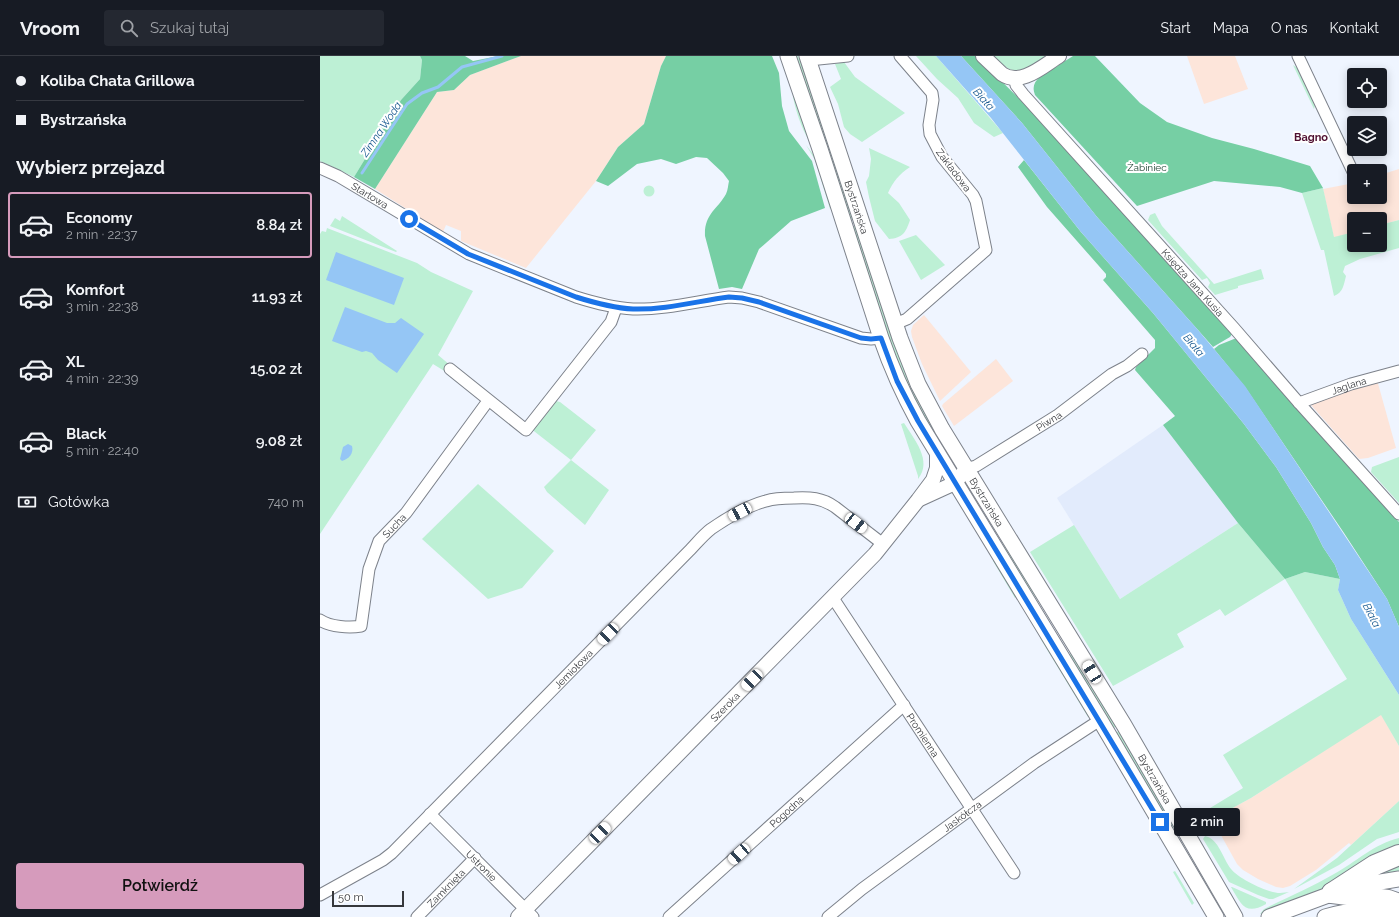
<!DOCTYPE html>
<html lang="pl">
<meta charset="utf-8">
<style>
body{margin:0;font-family:Raleway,sans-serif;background:#242831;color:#f1f3f6;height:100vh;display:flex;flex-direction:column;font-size:15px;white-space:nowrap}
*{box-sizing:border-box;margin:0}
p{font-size:13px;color:#9ea1a6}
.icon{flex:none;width:22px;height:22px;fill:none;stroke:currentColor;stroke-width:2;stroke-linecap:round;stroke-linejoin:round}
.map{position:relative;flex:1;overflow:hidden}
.sheet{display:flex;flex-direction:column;background:#171b24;width:320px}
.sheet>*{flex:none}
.top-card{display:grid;align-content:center;height:88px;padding:0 16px;background:#171b24}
.controls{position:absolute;left:1027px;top:12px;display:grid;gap:8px}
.controls a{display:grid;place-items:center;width:40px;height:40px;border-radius:4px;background:#171b24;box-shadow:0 2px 10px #0003;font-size:20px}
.scale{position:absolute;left:12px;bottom:10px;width:72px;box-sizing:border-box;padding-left:4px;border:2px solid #36383c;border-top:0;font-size:11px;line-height:14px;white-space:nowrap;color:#36383c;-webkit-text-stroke:3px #fff;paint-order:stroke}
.end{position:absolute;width:18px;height:18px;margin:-9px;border:5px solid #1a73e8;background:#fff;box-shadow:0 0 0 2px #fff}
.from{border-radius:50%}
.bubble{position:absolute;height:28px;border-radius:4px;background:#171b24;box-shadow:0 2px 10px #0003;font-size:13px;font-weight:600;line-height:28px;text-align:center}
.car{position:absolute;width:12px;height:24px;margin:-12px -6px;border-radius:5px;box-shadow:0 0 3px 1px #0007;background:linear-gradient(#fff 24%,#345 0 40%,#fff 0 76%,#345 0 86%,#fff 0)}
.top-card b{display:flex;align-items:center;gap:14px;height:38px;font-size:15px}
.top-card b+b{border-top:1px solid #363941}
.top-card i{width:10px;height:10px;background:#f1f3f6}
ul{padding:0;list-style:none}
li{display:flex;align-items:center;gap:12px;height:66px;margin:0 8px 6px;padding:0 8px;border:2px solid transparent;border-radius:4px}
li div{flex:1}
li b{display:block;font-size:15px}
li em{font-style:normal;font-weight:600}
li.current{border-color:#d69bbc}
li>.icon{width:36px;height:36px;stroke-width:1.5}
h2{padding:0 16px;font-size:18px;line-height:48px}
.pay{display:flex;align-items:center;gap:10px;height:44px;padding:0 16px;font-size:15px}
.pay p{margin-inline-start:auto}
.cta{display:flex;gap:8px;margin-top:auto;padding:8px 16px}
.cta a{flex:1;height:46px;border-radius:4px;background:#d69bbc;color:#111;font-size:16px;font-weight:600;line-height:46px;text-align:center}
header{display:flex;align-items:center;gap:24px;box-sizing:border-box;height:56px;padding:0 20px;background:#171b24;border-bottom:1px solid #363941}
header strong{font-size:19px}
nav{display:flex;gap:22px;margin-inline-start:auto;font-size:14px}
.search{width:280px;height:36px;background:#242831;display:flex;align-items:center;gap:10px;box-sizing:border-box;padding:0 14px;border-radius:4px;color:#9ea1a6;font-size:15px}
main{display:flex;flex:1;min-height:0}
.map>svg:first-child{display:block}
.commercial{fill:#fde5da}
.built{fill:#e2ebfc}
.green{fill:#bdf0d5}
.forest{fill:#76cfa4}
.water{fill:#95c6f5}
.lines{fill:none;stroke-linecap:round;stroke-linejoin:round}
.stream{stroke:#95c6f5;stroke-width:3}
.minor-casing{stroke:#7d828b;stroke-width:13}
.tertiary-casing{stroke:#7d828b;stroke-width:16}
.secondary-casing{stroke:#7d828b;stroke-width:17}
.motorway-casing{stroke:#7d828b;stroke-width:22}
.minor{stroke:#fff;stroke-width:11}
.tertiary{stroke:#fff;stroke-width:14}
.secondary{stroke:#fff;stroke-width:15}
.motorway{stroke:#fff;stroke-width:20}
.route{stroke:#1a73e8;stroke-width:5}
.labels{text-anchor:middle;stroke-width:4;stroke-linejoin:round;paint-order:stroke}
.park-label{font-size:10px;fill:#1e4433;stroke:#fff}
.street-label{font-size:10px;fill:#36383c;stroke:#fff}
.water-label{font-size:11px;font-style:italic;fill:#185990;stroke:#fff}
.neighbourhood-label{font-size:11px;font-weight:bold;fill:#4f1031;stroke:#fff}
</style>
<header>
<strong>Vroom</strong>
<div class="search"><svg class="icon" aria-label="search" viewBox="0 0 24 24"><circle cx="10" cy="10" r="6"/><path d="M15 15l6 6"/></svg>Szukaj tutaj</div>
<nav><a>Start</a><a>Mapa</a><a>O nas</a><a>Kontakt</a></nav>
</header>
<main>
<section class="sheet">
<div class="top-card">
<b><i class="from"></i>Koliba Chata Grillowa</b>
<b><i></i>Bystrzańska</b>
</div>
<h2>Wybierz przejazd</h2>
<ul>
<li class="current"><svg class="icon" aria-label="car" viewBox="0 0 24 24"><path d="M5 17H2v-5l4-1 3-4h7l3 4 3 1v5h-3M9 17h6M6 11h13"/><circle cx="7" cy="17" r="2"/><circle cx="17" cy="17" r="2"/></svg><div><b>Economy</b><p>2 min · 22:37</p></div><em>8.84 zł</em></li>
<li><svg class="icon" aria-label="car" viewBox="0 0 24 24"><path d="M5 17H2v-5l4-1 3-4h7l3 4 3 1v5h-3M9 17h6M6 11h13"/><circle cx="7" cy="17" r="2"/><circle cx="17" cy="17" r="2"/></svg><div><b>Komfort</b><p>3 min · 22:38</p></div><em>11.93 zł</em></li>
<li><svg class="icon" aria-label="car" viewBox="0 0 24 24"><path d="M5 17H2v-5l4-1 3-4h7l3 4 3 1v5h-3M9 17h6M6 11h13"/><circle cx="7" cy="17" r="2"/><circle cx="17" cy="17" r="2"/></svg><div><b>XL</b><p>4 min · 22:39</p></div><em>15.02 zł</em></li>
<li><svg class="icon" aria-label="car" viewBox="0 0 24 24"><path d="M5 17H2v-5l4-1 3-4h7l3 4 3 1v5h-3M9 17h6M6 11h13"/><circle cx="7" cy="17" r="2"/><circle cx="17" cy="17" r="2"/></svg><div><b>Black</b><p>5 min · 22:40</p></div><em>9.08 zł</em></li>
</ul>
<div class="pay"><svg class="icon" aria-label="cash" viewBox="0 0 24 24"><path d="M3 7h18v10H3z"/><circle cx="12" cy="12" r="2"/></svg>Gotówka<p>740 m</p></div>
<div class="cta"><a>Potwierdź</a></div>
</section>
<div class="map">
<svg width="1079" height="861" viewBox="0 0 1079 861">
<rect width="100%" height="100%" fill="#eff5ff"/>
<g class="commercial">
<path d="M201,0H346L341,10L324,68L298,91L276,125L206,212L141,185V175L126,169L123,176L55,133L117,36L134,34L150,19Z"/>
<path d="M867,0H915L928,33L884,48Z"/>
<path d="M1079,113V164L1060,169V163H1034V176L1014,182L1003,133L1034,127V141H1060V119Z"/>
<path d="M604,259L651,316L620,345L602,308L592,281L591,275L593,269Z"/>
<path d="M676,303L693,325L634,370L622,350L623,348Z"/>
<path d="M1057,324L1076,392L1048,402L1039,403L990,348Z"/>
<path d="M1061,658L1079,690V745L1031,789L1029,787L996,814L970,830L963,832L956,831L938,823L923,814L917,808L892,763L931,742Z"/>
</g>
<path class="built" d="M843,369L918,467L800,543L737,442Z"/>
<g class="green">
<path d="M0,0H100L102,4L100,23L81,44L34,121L0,105Z"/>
<path d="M475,0H478L487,18L534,163L529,164Z"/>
<path d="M596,0H616L683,77L674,81L654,67L638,42L617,23Z"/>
<path d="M673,0H727C700,16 698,24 673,0Z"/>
<path d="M524,6L535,21L585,57L542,86L530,78L524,71L518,48L510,31L521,23L515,8Z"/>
<path d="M973,9C976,11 979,13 981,16C986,24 998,45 994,53Z"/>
<path d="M472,30L490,86C481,73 472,45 472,30Z"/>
<path d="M486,89L496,102L512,151L510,153L495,104Z"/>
<path d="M549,92L590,111C579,118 573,126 568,137L579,147L590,164C586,176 583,182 569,183L555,165L549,141L546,126L549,120L551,103Z"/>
<circle cx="329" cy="135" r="5.5"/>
<path d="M1003,132L1014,181L1034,176V189H1060V169L1079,164V192L1040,203L1025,210L1023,216L1026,220C1024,228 1023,237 1014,240L1004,194H1001L982,137Z"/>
<path d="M835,157L842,170L894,228L941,213L944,223L918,230V232L895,239L888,231L890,227L887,222L882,224L828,164L830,159Z"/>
<path d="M22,160L77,195L76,196L10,170L15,162L20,165Z"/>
<path d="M536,170L578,297L586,318L622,385L618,387L582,320L531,171Z"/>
<path d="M7,172L97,207L111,216L153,235L118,299L130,309L126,316L113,308L0,478V178L2,175L6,176Z"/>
<path d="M596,179L625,209L601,224L579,185Z"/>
<path d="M236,345L240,346L276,374L251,404L289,434L265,469L227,436L224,431L251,404L210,372Z"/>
<path d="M584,367C594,383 613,405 598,423V420L581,368Z"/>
<path d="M1079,401V447L1051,416L1052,411Z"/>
<path d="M158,428L234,495L202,532L168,543L102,483Z"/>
<path d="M918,467L965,523L985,516L1020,523L1018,534L1031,563L1079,639V690L1061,659L931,742L883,768L876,769L872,763L923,732L903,699L1027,623L965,523L905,560L900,553L857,578L864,591L793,630L710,496L754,469L800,543Z"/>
<path d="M668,469L696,506L722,548L721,549L699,518Z"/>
<path d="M673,505H676L697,540L695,542Z"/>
<path d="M720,582H722L768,658V661Z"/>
<path d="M752,598L797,670L792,673L747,599Z"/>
<path d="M799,675L857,773L855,774L838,750L795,677Z"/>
<path d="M1079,745V776L1057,783L1019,809L974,833L1017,802Z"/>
<path d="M885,780C899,783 903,803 911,813C919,823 948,837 960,837C963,837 967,836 969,836L953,843H949L938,839L909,826L883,783Z"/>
<path d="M1079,782V795C1033,819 988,841 940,858L944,853C968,841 992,831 1014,818C1036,806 1054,788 1079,782Z"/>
<path d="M1079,806V819L1042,823Z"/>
<path d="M855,815L874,847L872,849L853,816Z"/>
<path d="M911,831H912L946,846V848C925,860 921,848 911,831Z"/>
</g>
<g class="forest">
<path d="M100,0H145L153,5L178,0H201L150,19L134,34L117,36L55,133L34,121L81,44L100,23L102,4Z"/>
<path d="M346,0H452L459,17L462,50L469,75L492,105L505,152L471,165L439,193L422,233L412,231L399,233L385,180C384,158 397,154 406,138C408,134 408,129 409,125L403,117L387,102L376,101L356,108L341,103L317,108L288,130L276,125L298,91L324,68L341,10Z"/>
<path d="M641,0H656L726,69L912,278L910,281L893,291L878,274L777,161L702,67Z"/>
<path d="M753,0H775L820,47L847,66L892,82L934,93L990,110L1003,132L982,137L960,131L894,125L817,150L715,39C712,31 714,26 720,21Z"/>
<path d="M704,104L761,176L833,257L924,368L956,411L991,467L1003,491L1015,509L1020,523L985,516L965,523L918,467L843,369L855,360L815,314L816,311L835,292V284L783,224L786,221V218L727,151L698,111Z"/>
<path d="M914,283H917L1079,466V571L1067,543L1024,477L925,331L894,293L899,289Z"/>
</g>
<g class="water">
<path d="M616,0H641L702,67L777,161L878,274L925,330L1067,543L1079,571V639L1031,563L1018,534L1020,523L1015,509L1003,491L991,467L956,411L924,368L833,257L761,176L671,62Z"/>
<path d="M16,196L84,222L74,249L6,224Z"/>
<path d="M25,251L67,267H75L81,262L104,278L77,317L58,304L52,297L46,295L42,296L12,285Z"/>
<path d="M28,388L32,390C34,397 29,403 22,405L20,403L23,391Z"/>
</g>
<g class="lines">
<path class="stream" d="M42,117L87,48L102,37L118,31L142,11L182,0"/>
<g class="minor-casing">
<g id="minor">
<path d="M978,0L1034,118"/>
<path d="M489,4L528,0"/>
<path id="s1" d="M695,23L696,29L703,38L914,272L979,347L1079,458"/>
<path id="s2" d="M0,112L18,120L149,198L256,241C275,247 294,252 313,253C345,254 378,245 409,241L422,242L439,246L541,282L551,283L561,282"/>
<path d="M575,268L587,263L666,194L656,145L653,139L622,101L610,78L609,69L613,44L612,37L580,0"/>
<path d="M130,313L206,374L291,266L296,252"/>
<path id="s3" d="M979,347L1031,328L1079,315"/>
<path id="s4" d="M646,413L656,410L738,359L792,318L807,310L822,298"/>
<path id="s5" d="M513,542L694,817"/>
<path id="s6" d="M0,564C10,571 30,572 41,570L49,513L59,485L86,457L165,349"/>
<path id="s7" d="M110,758L213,861"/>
<path id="s8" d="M0,839L63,804L72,797L369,495C376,488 383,479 391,473C407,462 427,450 446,445C455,442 465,442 474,442C490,441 502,442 515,451L563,488"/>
<path id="s9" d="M97,861L155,802"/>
<path id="s10" d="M349,861L584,649"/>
<path id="s11" d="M508,861L542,833L714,707L780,664"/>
</g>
</g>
<g class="tertiary-casing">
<g id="tertiary">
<path d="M663,0L682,18C701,31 724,9 739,0"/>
<path d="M600,443L635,427L646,413"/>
<path id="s12" d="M198,861L555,498L598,444L613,424L617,412V396"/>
</g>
</g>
<g class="secondary-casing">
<g id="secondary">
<path d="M468,0L500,93L561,282C571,311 583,338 598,365L780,664L896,861"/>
<path id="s13" d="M487,0L580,282L598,328L622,373L804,669L915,861"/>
<path d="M949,861L1030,831L1079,823"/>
<path d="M1005,861C1030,853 1054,853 1079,860"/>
</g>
</g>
<g class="motorway-casing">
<g id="motorway">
<path d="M1012,837L1055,809L1079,799"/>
<path d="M1012,837L1068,844L1079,848"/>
</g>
</g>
<use href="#minor" class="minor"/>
<use href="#tertiary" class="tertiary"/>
<use href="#secondary" class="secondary"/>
<use href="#motorway" class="motorway"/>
</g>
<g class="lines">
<path class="route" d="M89,163L148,198L256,241C275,247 293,252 313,253C345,254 378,245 409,241L422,242L439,246L541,282L551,283L561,282L577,325L598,365L840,766"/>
</g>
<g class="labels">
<g class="park-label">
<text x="827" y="115">Żabiniec</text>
</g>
<g class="street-label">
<text transform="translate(634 114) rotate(53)" y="4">Zakładowa</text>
<text dy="4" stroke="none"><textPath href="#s2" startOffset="57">Startowa</textPath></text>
<text dy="4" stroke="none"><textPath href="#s13" startOffset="159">Bystrzańska</textPath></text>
<text dy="4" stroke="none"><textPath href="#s1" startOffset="271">Księdza Jana Kusia</textPath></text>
<text dy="4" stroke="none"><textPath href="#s3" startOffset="53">Jaglana</textPath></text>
<text dy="4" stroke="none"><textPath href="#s4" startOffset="96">Piwna</textPath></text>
<text dy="4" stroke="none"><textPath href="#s13" startOffset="483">Bystrzańska</textPath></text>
<text dy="4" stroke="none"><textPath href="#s6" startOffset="151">Sucha</textPath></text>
<text dy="4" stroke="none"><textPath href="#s8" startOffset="342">Jemiołowa</textPath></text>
<text dy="4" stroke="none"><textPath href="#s12" startOffset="295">Szeroka</textPath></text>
<text dy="4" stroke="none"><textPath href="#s5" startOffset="164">Promienna</textPath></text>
<text dy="4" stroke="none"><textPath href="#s13" startOffset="807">Bystrzańska</textPath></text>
<text dy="4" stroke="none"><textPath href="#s10" startOffset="158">Pogodna</textPath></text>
<text dy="4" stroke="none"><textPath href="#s11" startOffset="168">Jaskółcza</textPath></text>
<text dy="4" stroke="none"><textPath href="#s7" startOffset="73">Ustronie</textPath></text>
<text dy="4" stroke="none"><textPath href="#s9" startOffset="41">Zamknięta</textPath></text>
</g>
<g class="water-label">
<text transform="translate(664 43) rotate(48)" y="4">Biała</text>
<text transform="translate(61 73) rotate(-56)" y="4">Zimna Woda</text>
<text transform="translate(874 289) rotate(50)" y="4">Biała</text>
<text transform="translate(1052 559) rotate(63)" y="4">Biała</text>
</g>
<g class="neighbourhood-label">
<text x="991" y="85">Bagno</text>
</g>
</g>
</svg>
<div class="controls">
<a><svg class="icon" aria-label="locate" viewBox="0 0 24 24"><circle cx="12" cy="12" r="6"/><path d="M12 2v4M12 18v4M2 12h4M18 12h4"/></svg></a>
<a><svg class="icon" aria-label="layers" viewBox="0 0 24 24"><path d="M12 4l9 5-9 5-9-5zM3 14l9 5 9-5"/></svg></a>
<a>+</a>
<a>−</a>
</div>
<div class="scale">50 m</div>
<i class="end from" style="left:89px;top:163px"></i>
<i class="end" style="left:840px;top:766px"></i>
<div class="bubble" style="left:854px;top:752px;width:66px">2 min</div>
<i class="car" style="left:420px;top:456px;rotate:242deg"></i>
<i class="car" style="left:536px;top:467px;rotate:128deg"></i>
<i class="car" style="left:288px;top:578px;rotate:224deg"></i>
<i class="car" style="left:772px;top:616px;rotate:328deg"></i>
<i class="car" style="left:432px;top:624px;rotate:224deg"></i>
<i class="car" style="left:280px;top:777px;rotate:45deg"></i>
<i class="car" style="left:419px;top:798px;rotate:228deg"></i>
</div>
</main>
